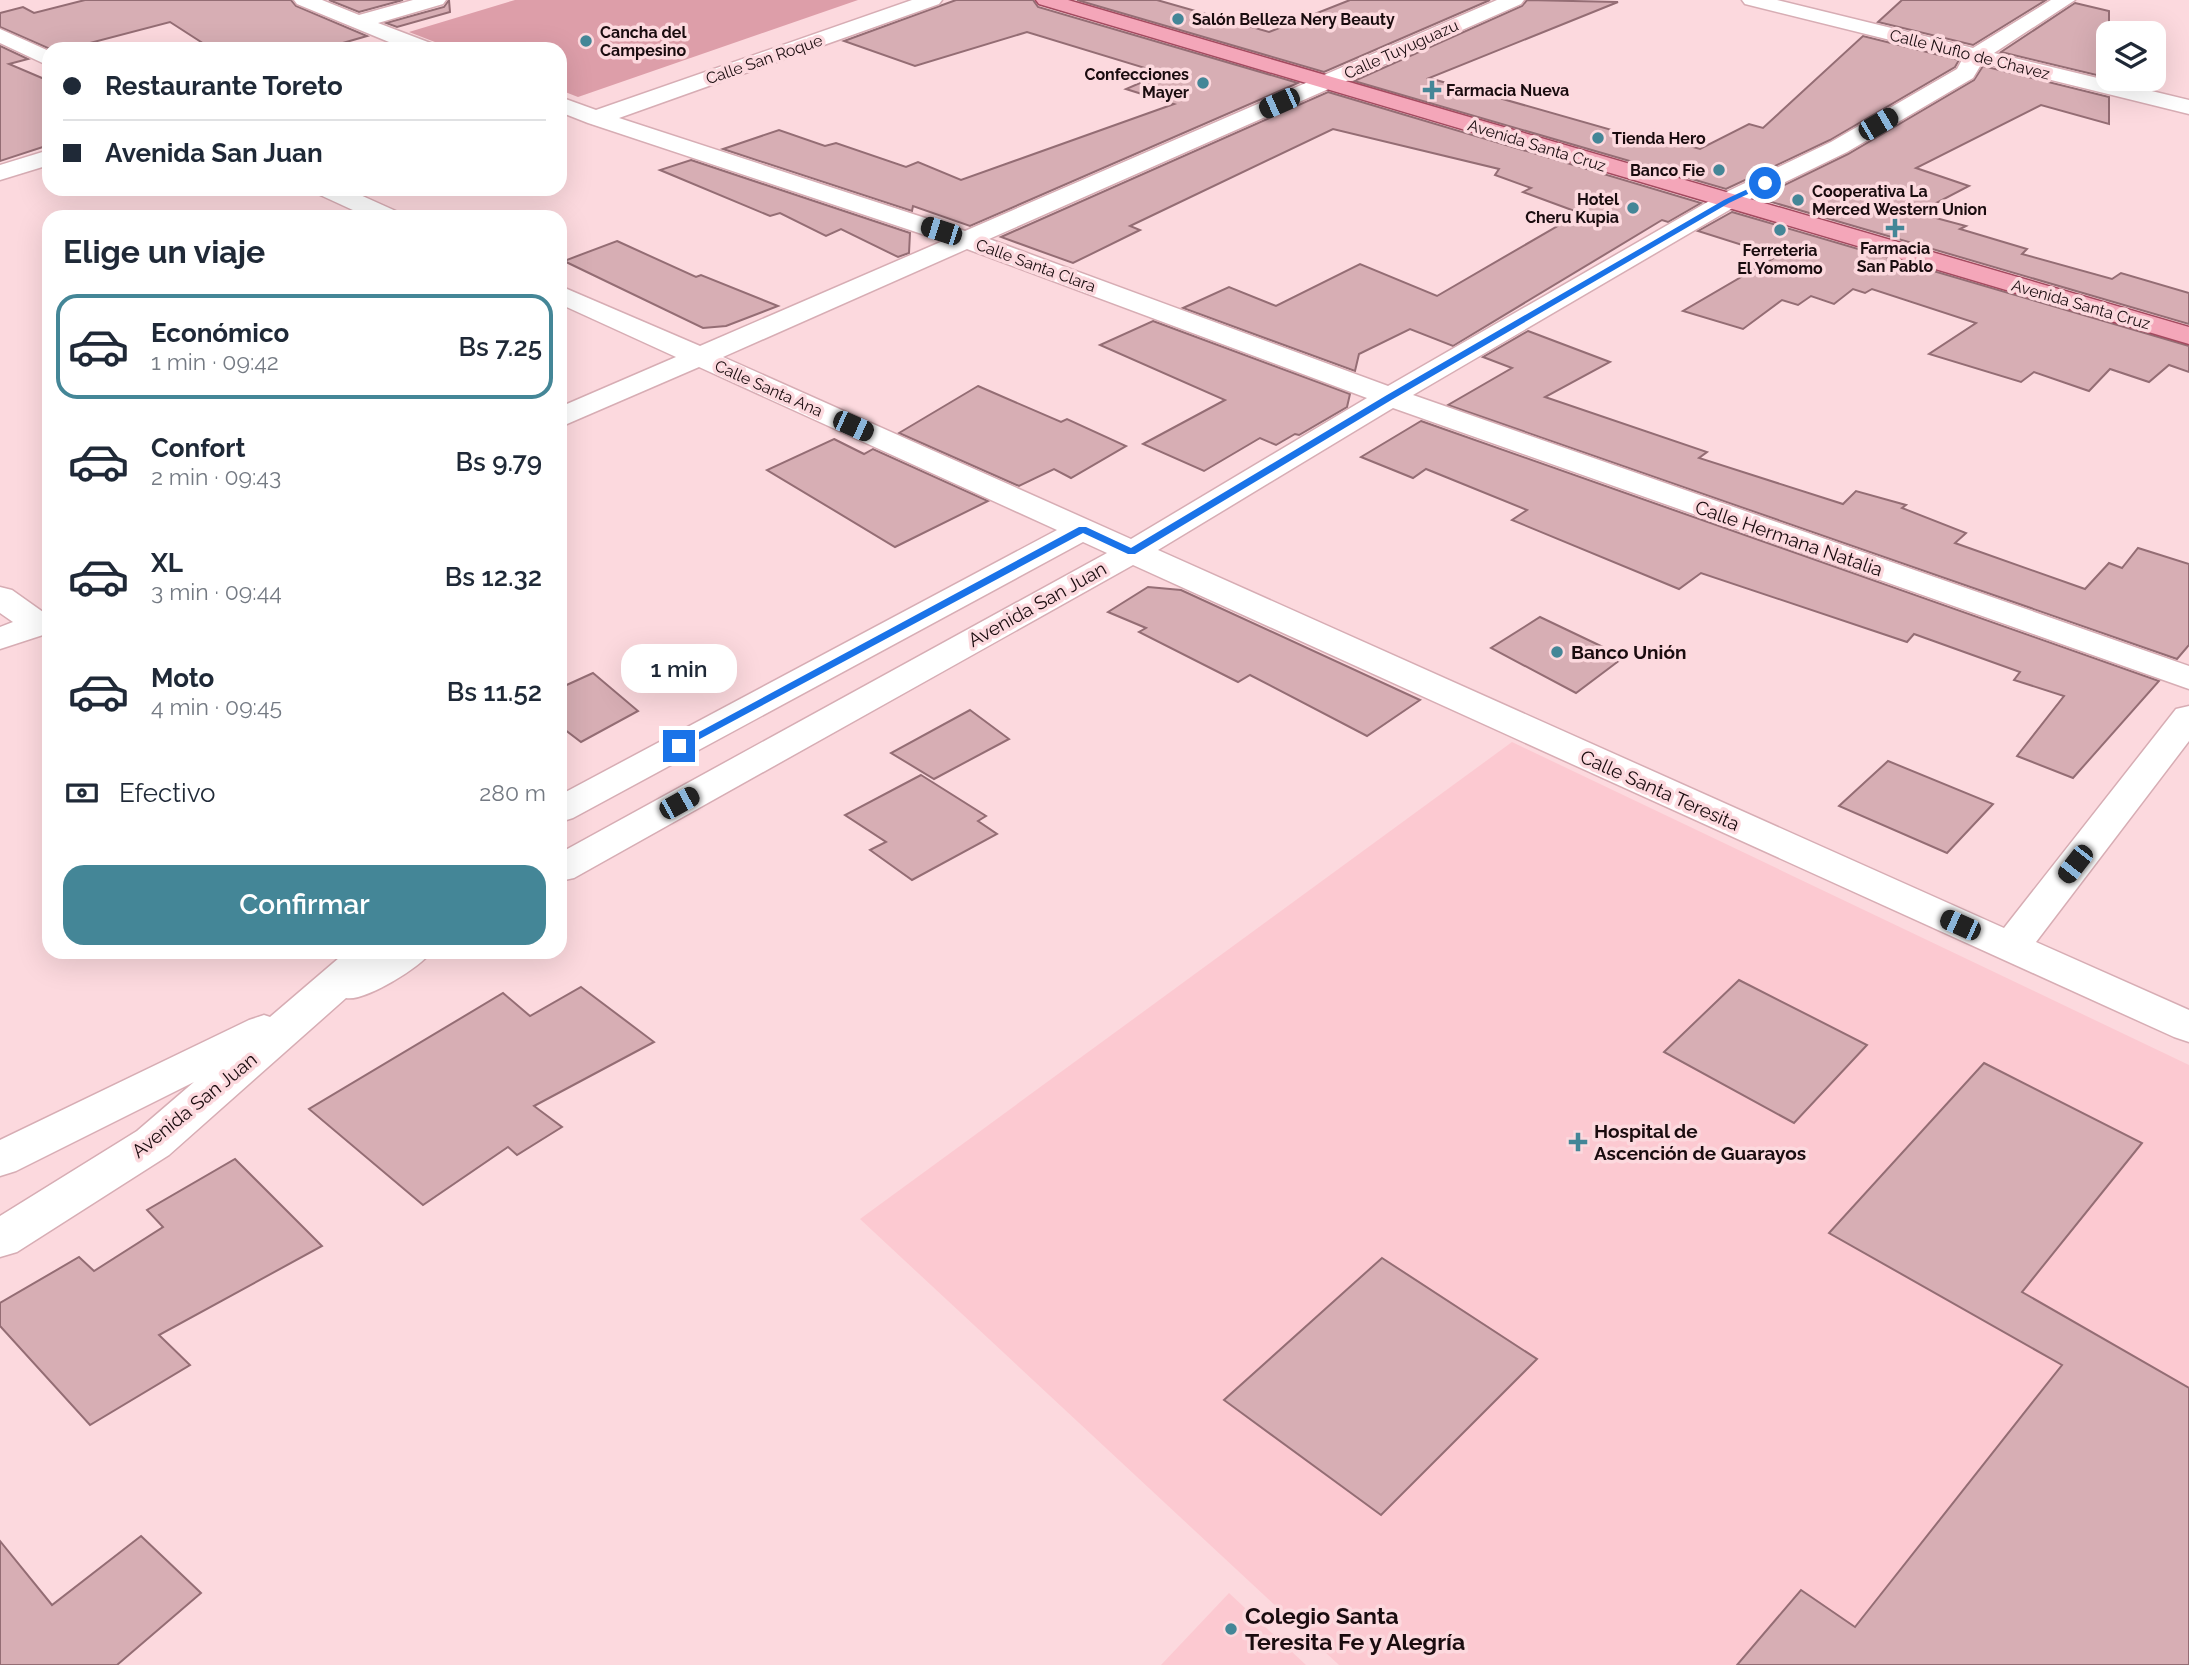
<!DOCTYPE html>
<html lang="es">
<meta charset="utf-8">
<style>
body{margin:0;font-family:Raleway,sans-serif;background:#f2f2f3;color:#1f2937;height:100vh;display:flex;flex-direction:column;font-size:26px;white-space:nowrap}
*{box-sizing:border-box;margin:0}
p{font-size:23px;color:#747a83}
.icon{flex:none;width:38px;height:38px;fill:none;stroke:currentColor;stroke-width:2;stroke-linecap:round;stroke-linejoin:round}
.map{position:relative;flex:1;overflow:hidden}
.sheet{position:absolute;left:42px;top:210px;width:525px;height:749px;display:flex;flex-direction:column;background:#fff;border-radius:21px;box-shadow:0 7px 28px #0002}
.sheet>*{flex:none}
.banner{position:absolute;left:42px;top:42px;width:525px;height:154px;border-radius:21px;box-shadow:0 7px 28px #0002;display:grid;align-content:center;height:154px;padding:0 21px;background:#fff}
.fabs{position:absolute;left:2096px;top:21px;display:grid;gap:14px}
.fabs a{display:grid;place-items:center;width:70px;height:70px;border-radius:14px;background:#fff;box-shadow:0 7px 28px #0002;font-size:35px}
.end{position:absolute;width:32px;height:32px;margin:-16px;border:9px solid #1a73e8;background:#fff;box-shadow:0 0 0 4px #fff}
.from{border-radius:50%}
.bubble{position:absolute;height:49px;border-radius:21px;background:#fff;box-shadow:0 7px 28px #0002;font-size:23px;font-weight:600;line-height:49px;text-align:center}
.car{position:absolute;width:21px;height:42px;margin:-21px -10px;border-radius:9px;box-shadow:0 0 5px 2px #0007;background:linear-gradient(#222 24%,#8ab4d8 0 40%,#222 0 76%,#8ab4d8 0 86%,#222 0)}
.banner b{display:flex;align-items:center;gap:24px;height:66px;font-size:26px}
.banner b+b{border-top:2px solid #e0e1e3}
.banner i{width:18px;height:18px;background:#1f2937}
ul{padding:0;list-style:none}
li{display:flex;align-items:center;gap:21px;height:105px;margin:0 14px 10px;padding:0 7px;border:4px solid transparent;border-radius:21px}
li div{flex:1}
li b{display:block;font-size:26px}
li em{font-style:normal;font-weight:600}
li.current{border-color:#448697}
li>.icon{width:63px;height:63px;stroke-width:1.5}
h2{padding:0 21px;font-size:32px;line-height:84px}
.pay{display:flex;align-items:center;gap:18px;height:77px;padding:0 21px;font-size:26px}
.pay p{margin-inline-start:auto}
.primary-button{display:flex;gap:14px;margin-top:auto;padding:14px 21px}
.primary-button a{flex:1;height:80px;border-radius:21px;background:#448697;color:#fff;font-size:28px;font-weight:600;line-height:80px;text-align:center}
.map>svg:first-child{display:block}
.built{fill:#fcc9d1}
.green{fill:#dd9ea9}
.building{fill:#d7aeb4;stroke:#946d74;stroke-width:2}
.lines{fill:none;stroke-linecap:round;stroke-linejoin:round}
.minor-casing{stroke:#d7adb4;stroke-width:3}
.major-casing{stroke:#a34a5f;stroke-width:3}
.minor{fill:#fff;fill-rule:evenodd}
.major{fill:#f4a6b9;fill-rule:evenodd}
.route{fill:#1a73e8}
.poi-dot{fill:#448697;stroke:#fcd9de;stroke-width:2.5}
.labels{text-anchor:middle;stroke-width:7;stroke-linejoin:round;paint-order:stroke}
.far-poi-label{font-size:16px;font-weight:bold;fill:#1a0c0f;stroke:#fcd9de;text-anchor:start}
.far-street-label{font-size:16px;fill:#1a0c0f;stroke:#fcd9de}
.street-label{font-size:19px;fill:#1a0c0f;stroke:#fcd9de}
.poi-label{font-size:19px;font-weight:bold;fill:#1a0c0f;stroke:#fcd9de;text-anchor:start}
.near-poi-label{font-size:23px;font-weight:bold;fill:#1a0c0f;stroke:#fcd9de;text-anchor:start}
</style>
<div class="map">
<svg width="2189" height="1665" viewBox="0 0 2189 1665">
<rect width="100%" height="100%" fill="#fcd9de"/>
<g class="built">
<path d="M1512,742L2189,1065V1665H1339L860,1219Z"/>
<path d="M1229,1593L1306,1665H1161Z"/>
</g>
<path class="green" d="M515,0H858L578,97L560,90V49H453L409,32Z"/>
<g class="building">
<path d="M85,0H291L296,6L367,36L322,49H212L170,22L67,49H50L0,27V13L23,7L34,13Z"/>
<path d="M329,0H403L359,12Z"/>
<path d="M449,0L450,12L397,27L386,23L444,7Z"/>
<path d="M956,0H1033L1038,7L1298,83L970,226L913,206L912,211L723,149L779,130L825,146L836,143L906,167L918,162L961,180L1174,104L1126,89L1147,80L1139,77L1155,71L1027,32L915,66L844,41Z"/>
<path d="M1077,0H1157L1269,32L1350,0H1490L1324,72Z"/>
<path d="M1527,0L1618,2L1429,78L1650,141L1657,137L1700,149L1749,124L1763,128L1863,36L1959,60L1955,67L1830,140L1726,189L1354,81L1522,6Z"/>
<path d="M1902,0H2046L1973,45L1878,22Z"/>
<path d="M2075,3L2109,11V78L2001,52Z"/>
<path d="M0,46L28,59L9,64L49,81V145L0,161Z"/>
<path d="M1983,66L2109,97V124L2041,105L1916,168L1969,186L1917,213L1966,226L1960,229L2027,249L2022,254L2112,279L2121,273L2189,293V324L1758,198L1848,154L1974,80Z"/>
<path d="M1328,92L1701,203L1668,222L1662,220L1453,346L1410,329L1359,354L1355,371L1183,308L1229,287L1276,306L1360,264L1437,296L1580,213L1523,192L1531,188L1495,175L1499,169L1333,129L1130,226L1140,230L1073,263L1001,237Z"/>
<path d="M691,160L910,233L909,253L898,257L841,229L826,236L780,213L770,216L660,170Z"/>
<path d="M1732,212L2189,346V372L2169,365L2149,382L2110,369L2089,391L2034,372L2021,382L1929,354L1976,323L1872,289L1865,293L1853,289L1834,304L1811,296L1798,305L1782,300L1743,329L1683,311L1777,256L1698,231Z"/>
<path d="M617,241L696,277L701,275L778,306L726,326L703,328L564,261Z"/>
<path d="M1153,321L1350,394L1347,407L1299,435L1295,434L1276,445L1260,438L1204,471L1143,444L1225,400L1100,345Z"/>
<path d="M1528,331L1610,362L1545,397L1707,452L1699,458L1843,504L1856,491L1906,505L1902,508L1966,533L1955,543L2085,589L2109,563L2122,568L2138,548L2189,564V645L2177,659L1448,405L1512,368L1483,357Z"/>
<path d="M978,386L1061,422L1067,419L1126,446L1071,478L1054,469L1019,486L899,433Z"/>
<path d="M1421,421L2159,681L2073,778L2017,756L2064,696L2014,680L2020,672L1914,634L1907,642L1701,573L1679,589L1512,520L1527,510L1426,469L1413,478L1361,457Z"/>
<path d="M834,439L864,454L873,449L988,501L895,547L767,470Z"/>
<path d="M1148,587L1181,590L1420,700L1367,736L1250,675L1238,682L1139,632L1146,628L1108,612Z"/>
<path d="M1540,617L1624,657L1576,693L1491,648Z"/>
<path d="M593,673L638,711L581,742L560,726V688Z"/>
<path d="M970,710L1009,739L934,779L891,753Z"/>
<path d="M1888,761L1993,804L1947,853L1839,806Z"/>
<path d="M921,775L986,816L978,821L997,834L912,880L870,850L886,842L845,815Z"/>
<path d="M1739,980L1867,1045L1794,1123L1664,1052Z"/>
<path d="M581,987L654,1042L534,1106L562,1127L517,1155L508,1147L423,1205L309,1109L503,993L530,1016Z"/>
<path d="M1984,1063L2142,1143L2022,1292L2189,1388V1665H1737L1801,1590L1855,1627L2062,1365L1829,1233Z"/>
<path d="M235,1159L322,1246L159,1335L190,1365L90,1425L0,1326V1303L79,1257L94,1271L163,1227L147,1210Z"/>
<path d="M1382,1258L1537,1359L1381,1515L1224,1400Z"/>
<path d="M141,1536L201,1593L117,1665H0V1541L52,1605Z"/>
</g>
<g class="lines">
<g class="minor-casing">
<g id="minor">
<path d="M294,0H322L359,15L413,0H446L443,4L378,23L433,44L436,49H406L297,4Z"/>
<path d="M912,0H942L939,4L619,118L965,231L1497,0H1524L1521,4L989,239L1388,386L1718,196L1831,142L1957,69L1963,58L1745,4L1742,0H1777L1973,48L2051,0H2075L1994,53L2189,100V114L1982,63L1973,78L1847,152L1736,206L1413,395L2189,666V689L1393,408L1158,550L2004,928L2176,709L2189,706V741L2036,942L2189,1010V1042L2174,1037L1133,565L574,878L560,881V853L1107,553L1083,542L573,818L560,822V795L1057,530L699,367L560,427V407L676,357L560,304V286L700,346L943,241L588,123L560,112V97L596,110ZM967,249L1367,398L1131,539L723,357Z"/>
<path d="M0,29L49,51V66L0,43Z"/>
<path d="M49,150V165L0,180V165Z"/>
<path d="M315,189H347L398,212L402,217H368L318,194Z"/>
<path d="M0,587L12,590L43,612L49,611V633L0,649V627L13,622L0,613Z"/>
<path d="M346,952H431C421,967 364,1002 346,998L169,1155L17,1252L0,1257V1216L137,1131L194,1082L16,1171L0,1176V1140L249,1020L264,1015L270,1017Z"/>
</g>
</g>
<g class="major-casing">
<path id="major" d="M1036,0H1068L2189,327V344L1039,4Z"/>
</g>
<use href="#minor" class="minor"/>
<use href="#major" class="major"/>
</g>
<path class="route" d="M1765,181L1767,185L1729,203L1393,399L1135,554H1128L1083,533L683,748L673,746L1079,527H1086L1131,548L1387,395L1724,200Z"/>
<g class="poi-dot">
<circle cx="1178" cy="19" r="7"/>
<circle cx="586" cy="41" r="7"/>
<circle cx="1203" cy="83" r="7"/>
<path d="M1428.5 79.5h7v7h7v7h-7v7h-7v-7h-7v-7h7z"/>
<circle cx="1598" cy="138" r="7"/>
<circle cx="1719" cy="170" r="7"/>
<circle cx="1798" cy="200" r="7"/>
<circle cx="1633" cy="208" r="7"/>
<path d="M1891.5 217.5h7v7h7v7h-7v7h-7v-7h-7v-7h7z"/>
<circle cx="1780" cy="230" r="7"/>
<circle cx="1557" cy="652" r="7"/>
<path d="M1574.5 1131.5h7v7h7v7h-7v7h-7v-7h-7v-7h7z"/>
<circle cx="1231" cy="1629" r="7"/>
</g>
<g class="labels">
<g class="far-poi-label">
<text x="1192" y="25">Salón Belleza Nery Beauty</text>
<text x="600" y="38">Cancha del<tspan x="600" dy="18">Campesino</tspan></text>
<text x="1189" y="80" text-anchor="end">Confecciones<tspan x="1189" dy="18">Mayer</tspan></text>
<text x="1446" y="96">Farmacia Nueva</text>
<text x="1612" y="144">Tienda Hero</text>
<text x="1705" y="176" text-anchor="end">Banco Fie</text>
<text x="1812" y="197">Cooperativa La<tspan x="1812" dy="18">Merced Western Union</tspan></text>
<text x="1619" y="205" text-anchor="end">Hotel<tspan x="1619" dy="18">Cheru Kupia</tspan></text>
<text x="1895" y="254" text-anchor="middle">Farmacia<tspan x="1895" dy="18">San Pablo</tspan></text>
<text x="1780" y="256" text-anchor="middle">Ferreteria<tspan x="1780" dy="18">El Yomomo</tspan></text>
</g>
<g class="far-street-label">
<text transform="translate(1401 49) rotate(-24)" y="6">Calle Tuyuguazu</text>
<text transform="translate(1970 54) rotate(14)" y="6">Calle Ñuflo de Chavez</text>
<text transform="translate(764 59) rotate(-19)" y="6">Calle San Roque</text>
<text transform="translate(1537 145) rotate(17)" y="6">Avenida Santa Cruz</text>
<text transform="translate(1036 265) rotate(20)" y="6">Calle Santa Clara</text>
<text transform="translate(2081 304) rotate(16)" y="6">Avenida Santa Cruz</text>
<text transform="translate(769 388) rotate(24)" y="6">Calle Santa Ana</text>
</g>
<g class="street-label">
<text transform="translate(1789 538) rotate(19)" y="7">Calle Hermana Natalia</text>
<text transform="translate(1037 604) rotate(-29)" y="7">Avenida San Juan</text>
<text transform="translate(1660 790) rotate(24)" y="7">Calle Santa Teresita</text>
<text transform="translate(194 1105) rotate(-39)" y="7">Avenida San Juan</text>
</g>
<g class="poi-label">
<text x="1571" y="659">Banco Unión</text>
<text x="1594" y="1138">Hospital de<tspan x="1594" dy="22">Ascención de Guarayos</tspan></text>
</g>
<g class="near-poi-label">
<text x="1245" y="1624">Colegio Santa<tspan x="1245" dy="26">Teresita Fe y Alegría</tspan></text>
</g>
</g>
</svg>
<div class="fabs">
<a><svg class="icon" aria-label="layers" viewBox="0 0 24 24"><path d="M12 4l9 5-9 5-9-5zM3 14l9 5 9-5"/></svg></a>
</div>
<i class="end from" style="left:1765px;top:183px"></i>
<i class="end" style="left:679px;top:746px"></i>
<div class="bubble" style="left:621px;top:644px;width:116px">1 min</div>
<i class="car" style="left:1279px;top:103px;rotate:246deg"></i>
<i class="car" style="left:1878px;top:124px;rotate:60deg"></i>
<i class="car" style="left:941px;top:231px;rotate:288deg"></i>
<i class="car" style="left:853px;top:426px;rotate:114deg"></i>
<i class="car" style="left:679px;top:803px;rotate:61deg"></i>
<i class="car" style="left:2075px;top:864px;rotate:218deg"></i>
<i class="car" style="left:1960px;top:925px;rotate:294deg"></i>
<div class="banner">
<b><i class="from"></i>Restaurante Toreto</b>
<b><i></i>Avenida San Juan</b>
</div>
<section class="sheet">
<h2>Elige un viaje</h2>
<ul>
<li class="current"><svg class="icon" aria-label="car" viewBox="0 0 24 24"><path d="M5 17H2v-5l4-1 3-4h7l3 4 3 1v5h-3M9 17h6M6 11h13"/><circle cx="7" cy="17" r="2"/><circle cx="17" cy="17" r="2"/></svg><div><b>Económico</b><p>1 min · 09:42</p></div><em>Bs 7.25</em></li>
<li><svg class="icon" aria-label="car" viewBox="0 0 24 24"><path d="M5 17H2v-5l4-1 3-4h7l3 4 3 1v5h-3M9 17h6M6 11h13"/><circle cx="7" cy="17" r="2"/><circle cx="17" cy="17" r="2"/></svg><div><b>Confort</b><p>2 min · 09:43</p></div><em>Bs 9.79</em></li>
<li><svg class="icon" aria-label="car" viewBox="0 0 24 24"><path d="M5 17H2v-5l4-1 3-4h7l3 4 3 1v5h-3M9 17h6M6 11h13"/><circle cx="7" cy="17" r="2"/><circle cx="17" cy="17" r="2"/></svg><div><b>XL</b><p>3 min · 09:44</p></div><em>Bs 12.32</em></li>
<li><svg class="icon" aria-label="car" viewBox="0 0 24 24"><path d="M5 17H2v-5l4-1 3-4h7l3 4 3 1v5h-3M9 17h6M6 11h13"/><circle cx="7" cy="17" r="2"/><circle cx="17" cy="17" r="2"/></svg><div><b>Moto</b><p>4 min · 09:45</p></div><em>Bs 11.52</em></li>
</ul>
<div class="pay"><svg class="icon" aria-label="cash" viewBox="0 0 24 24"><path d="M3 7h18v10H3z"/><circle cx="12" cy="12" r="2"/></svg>Efectivo<p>280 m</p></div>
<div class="primary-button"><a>Confirmar</a></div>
</section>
</div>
